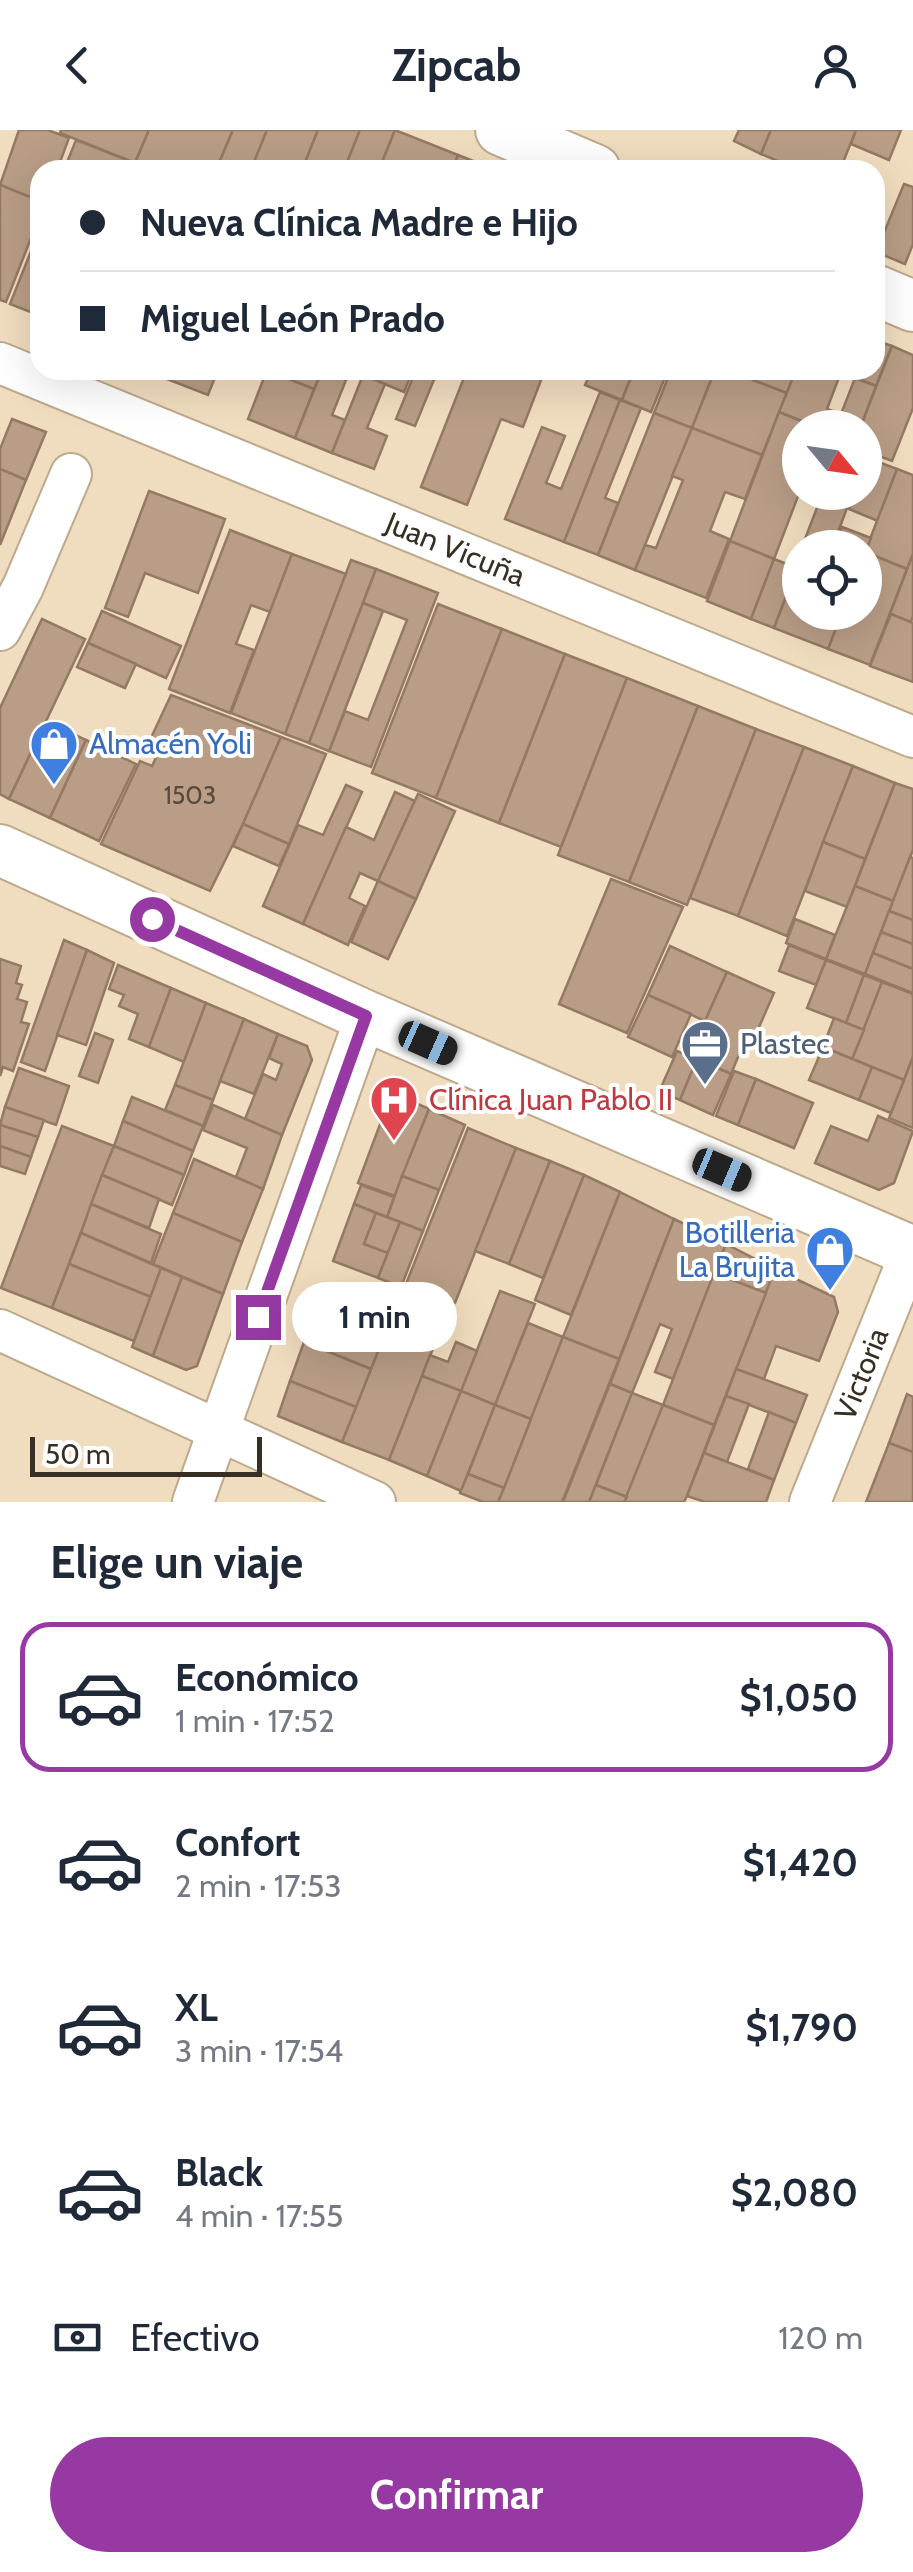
<!DOCTYPE html>
<html lang="es">
<meta charset="utf-8">
<style>
body{margin:0;font-family:Cabin,sans-serif;background:#f6f6f7;color:#1f2937;height:100vh;display:flex;flex-direction:column;font-size:38px;white-space:nowrap}
*{box-sizing:border-box;margin:0}
p{font-size:32px;color:#747a83}
.icon{flex:none;width:55px;height:55px;fill:none;stroke:currentColor;stroke-width:2;stroke-linecap:round;stroke-linejoin:round}
.map{position:relative;height:1372px;overflow:hidden}
.sheet{display:flex;flex-direction:column;background:#fff;flex:1}
.sheet>*{flex:none}
.top-card{position:absolute;left:30px;top:30px;width:855px;height:220px;border-radius:30px;box-shadow:0 10px 40px #0002;display:grid;align-content:center;height:220px;padding:0 50px;background:#fff}
.needle{width:65px;rotate:119deg}
.fabs{position:absolute;left:782px;top:280px;display:grid;gap:20px}
.fabs a{display:grid;place-items:center;width:100px;height:100px;border-radius:50%;background:#fff;box-shadow:0 10px 40px #0002;font-size:50px}
.scale{position:absolute;left:30px;bottom:25px;width:232px;box-sizing:border-box;padding-left:10px;border:5px solid #372f23;border-top:0;font-size:28px;line-height:35px;white-space:nowrap;color:#372f23;-webkit-text-stroke:8px #fff;paint-order:stroke}
.end{position:absolute;width:45px;height:45px;margin:-22px;border:12px solid #9639a3;background:#fff;box-shadow:0 0 0 5px #fff}
.from{border-radius:50%}
.bubble{position:absolute;height:70px;border-radius:35px;background:#fff;box-shadow:0 10px 40px #0002;font-size:32px;font-weight:700;line-height:70px;text-align:center}
.car{position:absolute;width:30px;height:60px;margin:-30px -15px;border-radius:12px;box-shadow:0 0 8px 2px #0007;background:linear-gradient(#222 24%,#8ab4d8 0 40%,#222 0 76%,#8ab4d8 0 86%,#222 0)}
.top-card b{display:flex;align-items:center;gap:35px;height:95px;font-size:38px}
.top-card b+b{border-top:2px solid #e0e1e3}
.top-card i{width:25px;height:25px;background:#1f2937}
ul{padding:0;list-style:none}
li{display:flex;align-items:center;gap:30px;height:150px;margin:0 20px 15px;padding:0 30px;border:5px solid transparent;border-radius:30px}
li div{flex:1}
li b{display:block;font-size:38px}
li em{font-style:normal;font-weight:700}
li.selected{border-color:#9639a3}
li>.icon{width:90px;height:90px;stroke-width:1.5}
h2{padding:0 50px;font-size:45px;line-height:120px}
.pay{display:flex;align-items:center;gap:25px;height:110px;padding:0 50px;font-size:38px}
.pay p{margin-inline-start:auto}
.button{display:flex;gap:20px;margin-top:auto;padding:20px 50px}
.button a{flex:1;height:115px;border-radius:60px;background:#9639a3;color:#fff;font-size:40px;font-weight:700;line-height:115px;text-align:center}
header{display:flex;justify-content:space-between;align-items:center;height:130px;padding:0 50px;background:#fff;font-size:45px;font-weight:700}
.map>svg:first-child{display:block}
.building{fill:#b99d86;stroke:#947963;stroke-width:2.5}
.lines{fill:none;stroke-linecap:round;stroke-linejoin:round}
.minor-casing{stroke:#bda98c;stroke-width:44}
.major-casing{stroke:#bda98c;stroke-width:54}
.minor{stroke:#fff;stroke-width:40}
.major{stroke:#fff;stroke-width:50}
.route{stroke:#9639a3;stroke-width:12}
.labels{text-anchor:middle;stroke-width:8;stroke-linejoin:round;paint-order:stroke}
.number-label{font-size:25px;fill:#584a3c}
.street-label{font-size:30px;fill:#372f23;stroke:#fff}
.shop-label{font-size:30px;fill:#366cbe;stroke:#fff;text-anchor:start}
.service-label{font-size:30px;fill:#4e5e75;stroke:#fff;text-anchor:start}
.health-label{font-size:30px;fill:#be3a42;stroke:#fff;text-anchor:start}
</style>
<header><svg class="icon" aria-label="back" viewBox="0 0 24 24"><path d="M15 5l-7 7 7 7"/></svg>Zipcab<svg class="icon" aria-label="person" viewBox="0 0 24 24"><circle cx="12" cy="8" r="4"/><path d="M4 21q1-7 8-7t8 7"/></svg></header>
<div class="map">
<svg width="913" height="1372" viewBox="0 0 913 1372">
<rect width="100%" height="100%" fill="#f0dcbe"/>
<g class="building">
<path d="M19,0H48L69,8L57,40H40V71L0,55Z"/>
<path d="M61,0H149L135,33L60,3Z"/>
<path d="M149,0H233L216,40H151L135,33Z"/>
<path d="M233,0H267L251,40H216Z"/>
<path d="M267,0H318L302,40H271L254,32Z"/>
<path d="M318,0H360L344,40H302Z"/>
<path d="M360,0H395L379,40H344Z"/>
<path d="M395,0L458,25L452,40H379Z"/>
<path d="M739,0H771L761,24L734,11Z"/>
<path d="M771,0H856L840,40H799L761,24Z"/>
<path d="M856,0H901L889,30L851,14Z"/>
<path d="M76,10L135,33L132,40H64Z"/>
<path d="M458,25L496,40H452Z"/>
<path d="M904,54L913,57V114L905,134L876,122Z"/>
<path d="M0,55L40,71V85L6,172L0,170Z"/>
<path d="M37,106L40,108L38,185L10,174Z"/>
<path d="M875,210L892,216L876,256L841,242L875,240Z"/>
<path d="M892,216L913,225V278L892,331L865,321V298H860Z"/>
<path d="M156,240H218L208,265L154,244Z"/>
<path d="M267,240L314,259L295,308L248,289Z"/>
<path d="M267,240H322L314,259Z"/>
<path d="M322,240H350L332,285L345,290L332,323L295,308Z"/>
<path d="M365,240H413L404,262L363,245Z"/>
<path d="M416,240H438L415,296L396,289Z"/>
<path d="M467,240H545L523,297L501,289L467,375L421,357Z"/>
<path d="M592,240H622L632,244L622,270L585,255Z"/>
<path d="M634,240H668L651,282L622,270Z"/>
<path d="M671,240H715L692,298L654,283Z"/>
<path d="M715,240H728L787,263L762,325L692,298Z"/>
<path d="M757,240H796L787,263L753,250Z"/>
<path d="M796,240L841,242L827,279L841,284L855,248L876,256L860,298H819L779,282Z"/>
<path d="M363,245L385,254L367,298L387,306L374,339L332,323Z"/>
<path d="M600,262L620,270L564,412L505,389L542,297L565,306L546,353L561,359Z"/>
<path d="M620,270L641,278L605,368L618,373L598,425L564,412Z"/>
<path d="M779,282L818,298H800V361L774,429L730,411Z"/>
<path d="M654,283L692,298L635,440L598,425Z"/>
<path d="M12,289L46,302L26,350L0,339V319Z"/>
<path d="M692,298L762,325L745,369L725,362L710,401L729,409L706,468L635,440L645,415L656,418L683,350L672,346Z"/>
<path d="M868,328L897,339L878,391L849,379L855,362H865Z"/>
<path d="M0,339L26,350L0,415Z"/>
<path d="M897,339L913,345V424L907,439L865,422Z"/>
<path d="M149,361L225,389L198,463L145,443L128,487L105,478Z"/>
<path d="M823,362H853L832,418L805,409Z"/>
<path d="M842,397L871,408L865,423V418H834Z"/>
<path d="M230,400L292,424L270,482L251,475L236,514L254,520L230,583L169,559Z"/>
<path d="M730,411L774,429L751,489L707,471Z"/>
<path d="M865,422L907,439L870,535L828,519L842,482H865Z"/>
<path d="M292,424L346,444L285,604L231,583Z"/>
<path d="M913,424V486L911,492L890,484Z"/>
<path d="M774,429L797,438L774,498L751,489Z"/>
<path d="M351,430L376,439L309,613L285,604Z"/>
<path d="M800,431V482H842L828,519L774,498Z"/>
<path d="M376,439L438,463L371,637L329,621L345,581L368,590L407,490L363,473Z"/>
<path d="M363,473L383,481L329,621L309,613Z"/>
<path d="M438,474L502,499L436,668L372,643Z"/>
<path d="M102,481L181,516L166,548L88,513Z"/>
<path d="M891,484L913,493V552L870,536Z"/>
<path d="M42,489L85,509L9,669L0,664V578Z"/>
<path d="M502,499L565,524L499,693L436,668Z"/>
<path d="M88,513L136,534L125,558L77,537Z"/>
<path d="M565,524L627,548L561,717L499,693Z"/>
<path d="M627,548L698,576L629,752L558,725Z"/>
<path d="M171,565L281,607L243,694L210,761L101,714L140,631L152,636L161,617L149,612Z"/>
<path d="M698,576L756,599L687,775L629,752Z"/>
<path d="M46,591L86,610L50,688L9,669Z"/>
<path d="M756,599L804,617L738,786L690,768Z"/>
<path d="M281,607L326,624L289,714L243,694Z"/>
<path d="M86,610L136,634L99,711L50,688Z"/>
<path d="M804,617L853,636L787,806L738,786Z"/>
<path d="M853,636L895,653L865,729L823,712Z"/>
<path d="M895,653L913,659V720L893,771L855,756Z"/>
<path d="M346,655L362,662L303,794L263,776L298,695L323,705Z"/>
<path d="M395,662L415,671L378,751L360,743L349,768L365,776L348,815L303,794L346,697L374,710Z"/>
<path d="M418,664L455,681L416,769L378,751Z"/>
<path d="M243,694L289,714L279,736L233,716Z"/>
<path d="M823,712L865,729L847,777L805,761Z"/>
<path d="M910,727L913,728V790L889,781Z"/>
<path d="M611,749L683,777L627,903L559,874Z"/>
<path d="M378,751L416,769L388,829L351,812Z"/>
<path d="M855,756L893,771L865,844L826,829Z"/>
<path d="M889,781L913,790V814L881,802Z"/>
<path d="M795,789L835,805L826,829L786,813Z"/>
<path d="M881,802L913,814V839L873,823Z"/>
<path d="M64,810L87,820L45,941L21,932Z"/>
<path d="M789,815L826,830L816,855L779,841Z"/>
<path d="M670,816L727,842L705,891L648,865Z"/>
<path d="M87,820L114,833L86,915L57,905Z"/>
<path d="M873,823L913,839V863L865,844Z"/>
<path d="M0,829L21,836L16,853L22,855L17,869L27,872L21,892L29,894L13,941L3,937L0,946Z"/>
<path d="M826,830L864,845L846,893L807,878Z"/>
<path d="M118,835L171,858L149,917L129,909L138,884L119,876L124,865L109,859Z"/>
<path d="M727,842L774,863L752,913L745,910L731,944L697,929L712,894L705,891Z"/>
<path d="M864,845L882,852L864,900L846,893Z"/>
<path d="M882,852L913,864V927L904,950L852,929Z"/>
<path d="M171,858L206,873L184,932L149,917Z"/>
<path d="M648,865L691,884L672,927L628,907Z"/>
<path d="M206,873L244,889L213,970L175,955Z"/>
<path d="M834,888L864,900L852,929L823,917Z"/>
<path d="M244,889L278,904L254,964L220,951Z"/>
<path d="M95,903L113,910L98,953L79,946Z"/>
<path d="M278,904L307,916L312,930L282,1005L245,989L263,944L276,950L282,934L269,928Z"/>
<path d="M823,917L872,937L859,970L809,950Z"/>
<path d="M677,921L697,929L680,970L659,962Z"/>
<path d="M913,927V998L889,988Z"/>
<path d="M697,929L731,944L713,985L680,970Z"/>
<path d="M872,937L904,950L891,983L859,970Z"/>
<path d="M19,938L69,956L56,995L5,977Z"/>
<path d="M734,941L756,949L738,995L716,986Z"/>
<path d="M756,949L813,973L794,1018L738,995Z"/>
<path d="M175,955L213,970L203,996L165,980Z"/>
<path d="M132,967L203,996L193,1021L123,991Z"/>
<path d="M402,967L429,979L395,1066L358,1053L388,973Z"/>
<path d="M213,975L282,1005L263,1059L236,1047L247,1018L203,1000Z"/>
<path d="M5,977L44,990L38,1007L0,995Z"/>
<path d="M429,979L465,995L439,1060L402,1046Z"/>
<path d="M878,986L913,1001L894,1053L879,1060L815,1033L831,996L868,1011Z"/>
<path d="M123,991L193,1021L184,1045L114,1016Z"/>
<path d="M0,995L38,1007L31,1027L0,1016Z"/>
<path d="M62,996L114,1016L52,1178L1,1158Z"/>
<path d="M468,998L516,1018L455,1173L406,1154Z"/>
<path d="M0,1016L31,1027L25,1044L0,1036Z"/>
<path d="M114,1016L184,1045L172,1075L102,1045Z"/>
<path d="M516,1018L550,1031L509,1134L475,1121Z"/>
<path d="M194,1029L263,1059L242,1112L173,1083Z"/>
<path d="M550,1031L584,1045L543,1148L509,1134Z"/>
<path d="M102,1045L159,1069L149,1098L91,1074Z"/>
<path d="M584,1045L620,1062L571,1185L535,1170Z"/>
<path d="M402,1046L439,1060L423,1101L387,1087Z"/>
<path d="M361,1055L394,1067L387,1087L354,1074Z"/>
<path d="M620,1062L674,1089L619,1229L563,1207Z"/>
<path d="M91,1074L161,1104L151,1133L81,1103Z"/>
<path d="M354,1074L376,1083L364,1114L388,1123L378,1148L333,1131Z"/>
<path d="M173,1083L242,1112L223,1164L153,1134Z"/>
<path d="M376,1083L400,1092L388,1123L364,1114Z"/>
<path d="M674,1089L726,1114L673,1249L655,1242L672,1199L660,1194L632,1263L610,1254Z"/>
<path d="M400,1092L423,1101L401,1157L378,1148Z"/>
<path d="M81,1103L161,1138L151,1167L69,1134Z"/>
<path d="M726,1114L775,1139L766,1163L714,1143Z"/>
<path d="M69,1134L151,1167L134,1211L52,1178Z"/>
<path d="M161,1138L182,1147L153,1226L132,1217Z"/>
<path d="M775,1139L834,1167L838,1182L819,1231L776,1216L764,1249L736,1239Z"/>
<path d="M714,1143L766,1163L714,1295L663,1275Z"/>
<path d="M182,1147L223,1164L197,1236L186,1240L153,1226Z"/>
<path d="M500,1161L535,1174L495,1275L461,1261Z"/>
<path d="M418,1166L449,1178L389,1330L342,1312L393,1183L409,1189Z"/>
<path d="M319,1171L387,1198L371,1239L304,1212Z"/>
<path d="M528,1193L563,1207L531,1289L495,1275Z"/>
<path d="M563,1207L619,1229L562,1372H498Z"/>
<path d="M304,1212L371,1239L356,1277L290,1251Z"/>
<path d="M456,1212L477,1221L461,1261L422,1246L430,1225L448,1232Z"/>
<path d="M736,1239L807,1265L796,1293L726,1266Z"/>
<path d="M422,1246L461,1261L427,1346L389,1330Z"/>
<path d="M290,1251L356,1277L342,1312L278,1286Z"/>
<path d="M610,1254L632,1263L589,1372H563Z"/>
<path d="M461,1261L495,1275L461,1361L427,1346Z"/>
<path d="M632,1263L663,1275L627,1367L596,1355Z"/>
<path d="M907,1264L913,1267V1322L889,1313Z"/>
<path d="M726,1266L749,1274L727,1332L704,1323Z"/>
<path d="M495,1275L531,1289L504,1358L468,1344Z"/>
<path d="M663,1275L714,1295L687,1366L684,1372H624Z"/>
<path d="M769,1282L796,1293L774,1350L748,1339Z"/>
<path d="M889,1313L913,1322V1372H866Z"/>
<path d="M704,1323L774,1350L766,1372H705L687,1366Z"/>
<path d="M468,1344L504,1358L498,1372H483L460,1363Z"/>
<path d="M596,1355L627,1367L624,1372H589Z"/>
</g>
<g class="lines">
<g class="minor-casing">
<g id="minor">
<path id="s1" d="M0,233L913,607"/>
<path d="M0,500L23,457L71,344"/>
<path d="M0,1200L375,1372"/>
<path d="M193,1372L366,886"/>
<path id="s2" d="M810,1372L913,1117"/>
</g>
</g>
<g class="major-casing">
<g id="major">
<path d="M501,0L595,40"/>
<path d="M875,160L913,176"/>
<path d="M0,720L366,886L913,1122"/>
</g>
</g>
<use href="#minor" class="minor"/>
<use href="#major" class="major"/>
</g>
<g class="lines">
<path class="route" d="M152,789L366,886L258,1187"/>
</g>
<defs>
<g id="shop-pin" transform="scale(2.5)"><path d="M0 17L-7.5 6A9.5 9.5 0 1 1 7.5 6Z" fill="#3f7fe0" stroke="#fff"/><path d="M-5-2.5h2.3a2.7 3.5 0 0 1 5.4 0H5L5.5 6h-11ZM-1.5-2.5h3a1.5 2.3 0 0 0-3 0Z" fill="#fff"/></g>
<g id="office-pin" transform="scale(2.5)"><path d="M0 17L-7.5 6A9.5 9.5 0 1 1 7.5 6Z" fill="#5c6f8a" stroke="#fff"/><path d="M-6-3h4V-5.5h4V-3h4V5H-6ZM-1-4.5V-3h2v-1.5ZM-6 0V1H6V0Z" fill="#fff"/></g>
<g id="hospital-pin" transform="scale(2.5)"><path d="M0 17L-7.5 6A9.5 9.5 0 1 1 7.5 6Z" fill="#e0444e" stroke="#fff"/><path d="M-5-5h3v3.5h4V-5h3V5h-3V1.5h-4V5h-3Z" fill="#fff"/></g>
</defs>
<g fill-rule="evenodd">
<use href="#shop-pin" x="54" y="614"/>
<use href="#office-pin" x="705" y="914"/>
<use href="#hospital-pin" x="394" y="970"/>
<use href="#shop-pin" x="830" y="1120"/>
</g>
<g class="labels">
<g class="number-label">
<text x="190" y="674">1503</text>
</g>
<g class="street-label">
<text dy="10" stroke="none"><textPath href="#s1" startOffset="492">Juan Vicuña</textPath></text>
<text dy="10" stroke="none"><textPath href="#s2" startOffset="138">Victoria</textPath></text>
</g>
<g class="shop-label">
<text x="89" y="624">Almacén Yoli</text>
<text x="795" y="1113" text-anchor="end">Botilleria<tspan x="795" dy="34">La Brujita</tspan></text>
</g>
<g class="service-label">
<text x="740" y="924">Plastec</text>
</g>
<g class="health-label">
<text x="429" y="980">Clínica Juan Pablo II</text>
</g>
</g>
</svg>
<div class="fabs">
<a><svg class="needle" viewBox="-14 -14 28 28"><path d="M0-13l5 13h-10z" fill="#e53935"/><path d="M0 13l5-13h-10z" fill="#747a83"/></svg></a>
<a><svg class="icon" aria-label="locate" viewBox="0 0 24 24"><circle cx="12" cy="12" r="6"/><path d="M12 2v4M12 18v4M2 12h4M18 12h4"/></svg></a>
</div>
<div class="scale">50 m</div>
<i class="end from" style="left:152px;top:789px"></i>
<i class="end" style="left:258px;top:1187px"></i>
<div class="bubble" style="left:292px;top:1152px;width:165px">1 min</div>
<i class="car" style="left:428px;top:913px;rotate:114deg"></i>
<i class="car" style="left:722px;top:1040px;rotate:113deg"></i>
<div class="top-card">
<b><i class="from"></i>Nueva Clínica Madre e Hijo</b>
<b><i></i>Miguel León Prado</b>
</div>
</div>
<section class="sheet">
<h2>Elige un viaje</h2>
<ul>
<li class="selected"><svg class="icon" aria-label="car" viewBox="0 0 24 24"><path d="M5 17H2v-5l4-1 3-4h7l3 4 3 1v5h-3M9 17h6M6 11h13"/><circle cx="7" cy="17" r="2"/><circle cx="17" cy="17" r="2"/></svg><div><b>Económico</b><p>1 min · 17:52</p></div><em>$1,050</em></li>
<li><svg class="icon" aria-label="car" viewBox="0 0 24 24"><path d="M5 17H2v-5l4-1 3-4h7l3 4 3 1v5h-3M9 17h6M6 11h13"/><circle cx="7" cy="17" r="2"/><circle cx="17" cy="17" r="2"/></svg><div><b>Confort</b><p>2 min · 17:53</p></div><em>$1,420</em></li>
<li><svg class="icon" aria-label="car" viewBox="0 0 24 24"><path d="M5 17H2v-5l4-1 3-4h7l3 4 3 1v5h-3M9 17h6M6 11h13"/><circle cx="7" cy="17" r="2"/><circle cx="17" cy="17" r="2"/></svg><div><b>XL</b><p>3 min · 17:54</p></div><em>$1,790</em></li>
<li><svg class="icon" aria-label="car" viewBox="0 0 24 24"><path d="M5 17H2v-5l4-1 3-4h7l3 4 3 1v5h-3M9 17h6M6 11h13"/><circle cx="7" cy="17" r="2"/><circle cx="17" cy="17" r="2"/></svg><div><b>Black</b><p>4 min · 17:55</p></div><em>$2,080</em></li>
</ul>
<div class="pay"><svg class="icon" aria-label="cash" viewBox="0 0 24 24"><path d="M3 7h18v10H3z"/><circle cx="12" cy="12" r="2"/></svg>Efectivo<p>120 m</p></div>
<div class="button"><a>Confirmar</a></div>
</section>
